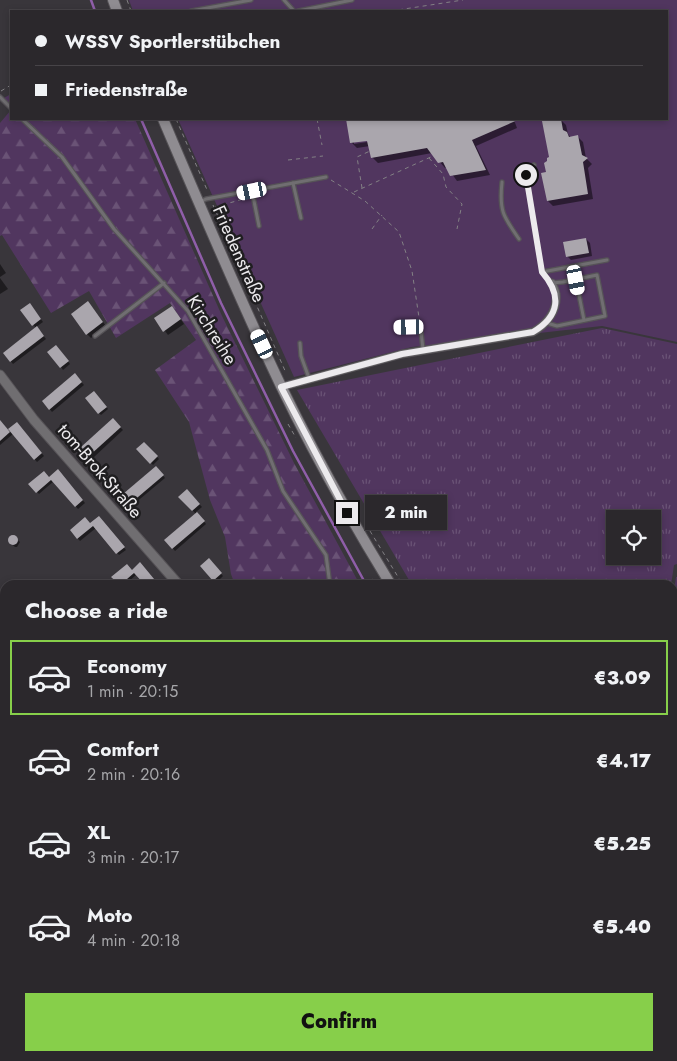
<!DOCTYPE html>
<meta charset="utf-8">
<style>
body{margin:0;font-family:Jost,sans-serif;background:#333034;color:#f1f3f6;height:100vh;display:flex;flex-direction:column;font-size:19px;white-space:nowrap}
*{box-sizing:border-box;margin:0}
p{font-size:16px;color:#a6a6a9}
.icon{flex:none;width:28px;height:28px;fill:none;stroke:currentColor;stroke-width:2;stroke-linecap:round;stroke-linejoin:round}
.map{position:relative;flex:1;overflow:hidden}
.details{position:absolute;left:0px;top:580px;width:678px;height:481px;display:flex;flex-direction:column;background:#2b282c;border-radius:15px 15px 0 0;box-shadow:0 2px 8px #0003,0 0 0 1px #474448}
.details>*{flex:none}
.top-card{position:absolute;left:10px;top:10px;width:658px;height:110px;border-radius:0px;box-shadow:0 2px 8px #0003,0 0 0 1px #474448;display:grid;align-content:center;height:110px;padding:0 25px;background:#2b282c}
.fabs{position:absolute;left:606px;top:510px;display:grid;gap:10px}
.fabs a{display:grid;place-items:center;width:55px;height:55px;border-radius:0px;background:#2b282c;box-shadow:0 2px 8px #0003,0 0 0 1px #474448;font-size:25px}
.end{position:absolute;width:22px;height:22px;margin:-11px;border:6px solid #eceaed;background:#111;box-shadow:0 0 0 2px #111}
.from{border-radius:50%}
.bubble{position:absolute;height:35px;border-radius:0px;background:#2b282c;box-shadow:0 2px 8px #0003,0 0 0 1px #474448;font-size:16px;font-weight:800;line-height:35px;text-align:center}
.car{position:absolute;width:15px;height:30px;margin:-15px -8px;border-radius:6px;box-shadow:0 0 4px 1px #0007;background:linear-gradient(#fff 24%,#345 0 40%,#fff 0 76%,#345 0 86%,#fff 0)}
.top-card b{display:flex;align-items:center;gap:18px;height:48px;font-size:19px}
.top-card b+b{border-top:1px solid #474448}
.top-card i{width:12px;height:12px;background:#f1f3f6}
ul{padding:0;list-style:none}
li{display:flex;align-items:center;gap:15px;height:75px;margin:0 10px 8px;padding:0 15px;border:2px solid transparent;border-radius:0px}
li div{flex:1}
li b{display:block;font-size:19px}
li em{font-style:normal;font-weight:800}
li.selected{border-color:#87cf4a}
li>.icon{width:45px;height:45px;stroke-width:1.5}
h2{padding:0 25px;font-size:22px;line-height:60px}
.action{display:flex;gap:10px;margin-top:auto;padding:10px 25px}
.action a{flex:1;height:58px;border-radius:0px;background:#87cf4a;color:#111;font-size:20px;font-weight:800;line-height:58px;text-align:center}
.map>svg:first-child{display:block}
.built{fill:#443e48}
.grass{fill:url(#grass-tufts);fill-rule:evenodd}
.forest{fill:url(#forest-firs)}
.green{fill:#51365f}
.shadow{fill:#0007;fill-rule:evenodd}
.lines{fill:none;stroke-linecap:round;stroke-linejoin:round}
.stream{stroke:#8f5ea9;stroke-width:2.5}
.building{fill:#aaa6ad}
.service-casing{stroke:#565357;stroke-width:5.5}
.minor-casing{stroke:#565357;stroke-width:9}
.tertiary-casing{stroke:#565357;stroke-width:11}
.secondary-casing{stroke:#565357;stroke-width:12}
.path{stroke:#838185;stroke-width:1;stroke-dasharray:4 4;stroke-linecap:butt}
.service{stroke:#706e71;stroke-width:3}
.minor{stroke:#706e71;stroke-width:7}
.tertiary{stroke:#706e71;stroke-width:9}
.secondary{stroke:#8f8c91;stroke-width:10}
.route{stroke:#eceaed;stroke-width:6}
.labels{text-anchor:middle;stroke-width:5;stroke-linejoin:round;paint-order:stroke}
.street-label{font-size:18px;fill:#eceaed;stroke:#1f1e20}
</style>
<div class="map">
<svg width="677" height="1061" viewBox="0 0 677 1061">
<defs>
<pattern id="grass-tufts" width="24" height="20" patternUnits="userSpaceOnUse" patternTransform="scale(1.25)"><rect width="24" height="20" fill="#51365f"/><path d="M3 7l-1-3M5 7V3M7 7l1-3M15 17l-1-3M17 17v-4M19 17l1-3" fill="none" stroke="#6a5376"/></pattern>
<pattern id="forest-firs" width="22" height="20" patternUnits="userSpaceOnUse" patternTransform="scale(1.25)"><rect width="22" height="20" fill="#51365f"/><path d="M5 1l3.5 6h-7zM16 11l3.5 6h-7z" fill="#6a5376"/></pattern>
</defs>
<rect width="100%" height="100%" fill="#39363b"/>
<g class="built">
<path d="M673,992L677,998V1061H540L541,1056H672Z"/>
<path d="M347,1056H536V1061H346Z"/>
</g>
<path class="grass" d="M602,328L677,344V564L674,565L671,585H412L297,390ZM615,519H652V556H615Z"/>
<path class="forest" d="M11,94V119H135L222,316L294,463L360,585H235L231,574L225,537L210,500L189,422L155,370L196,340L170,303L116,338L89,291L51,313L2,235L0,236V123L11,110L4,98Z"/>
<g class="green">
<path d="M129,0H677V342L602,326L412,347L294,377L178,119H666V11H133Z"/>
<path d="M676,577H677V916H672V604Z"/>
<path d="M0,844L5,845V1056H78V1061H0Z"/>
</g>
<g class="shadow">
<path d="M347,119H518L514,120L517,128L476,146L490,175L457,181L447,167L445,168L432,153L378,163L372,157L370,146L357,148L352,143ZM373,139L374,141L354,144V142Z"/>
<path d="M560,119L566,125L568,134L571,138L577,136L583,142L586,158L592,164L588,168L593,199L553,206L548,201L547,173Z"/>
<path d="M586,239L590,243L592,256L571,260L567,256Z"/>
<path d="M0,264L6,273L0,277Z"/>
<path d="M0,278L8,289L0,294Z"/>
<path d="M32,307L43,322L36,327L46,339L13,364L4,353L36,328L22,310Z"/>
<path d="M92,307L106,326L91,338L87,334Z"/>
<path d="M175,311L184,324L168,335L156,319Z"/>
<path d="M59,349L70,364L63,370L61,367Z"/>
<path d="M75,375L84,385L52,412L43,401Z"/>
<path d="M96,395L108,409L101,415L99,413Z"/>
<path d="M113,420L123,430L93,458L83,448Z"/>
<path d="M17,424L44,456L37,462L13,434L0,445V428L8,431Z"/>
<path d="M144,443L159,459L153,465L138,449Z"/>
<path d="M156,467L165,478L134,504L125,494Z"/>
<path d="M60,473L85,503L78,509L54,481L39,494L30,484Z"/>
<path d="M187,491L202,507L196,512L206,524L175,551L166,540L196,514L180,497Z"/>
<path d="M101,520L126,550L119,555L96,528L80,541L71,531Z"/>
<path d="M11,536L14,537L20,542L17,547H15L9,542Z"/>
<path d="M208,560L223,576L217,582L202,566Z"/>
<path d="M132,571L158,585H146L137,574L125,585H120L113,577Z"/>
<path d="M4,591H5V605L2,603Z"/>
<path d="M0,607L5,610L2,631L0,630Z"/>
<path d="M0,666H5V680L0,679Z"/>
<path d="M122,1056H137L136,1061H121Z"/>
<path d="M239,1056H252L251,1061H239Z"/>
<path d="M296,1056H309V1060L315,1061H295Z"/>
<path d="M422,1056H439L438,1061H421Z"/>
</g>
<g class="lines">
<g class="stream">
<path d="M91,0L95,11"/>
<path d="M141,119L221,303L293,451L363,579"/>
<path d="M672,984L677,989"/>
</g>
</g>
<g class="building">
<path d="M346,119H520L472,140L486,170L450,176L443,162L438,163L427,148L371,158L367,141L350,143Z"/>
<path d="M556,119H561L563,130L567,132L569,137L578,135L582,155L588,158L583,162L588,194L547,201L541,173L546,172L544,163L547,161V158L549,157L542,121Z"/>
<path d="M586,238L589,253L566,257L563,242Z"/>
<path d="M88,301L103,322L86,335L71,314Z"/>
<path d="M30,303L41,319L32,326L20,310Z"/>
<path d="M172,306L181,319L163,332L154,318Z"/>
<path d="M37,326L44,336L10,362L3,353Z"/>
<path d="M56,345L69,361L60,368L47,352Z"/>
<path d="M75,373L82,382L49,410L42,401Z"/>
<path d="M94,391L107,407L98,414L85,398Z"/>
<path d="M113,418L121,427L89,456L81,447Z"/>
<path d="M0,420L10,432L0,441Z"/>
<path d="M17,422L42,453L34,460L8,429Z"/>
<path d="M144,442L158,456L150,464L136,449Z"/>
<path d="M156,466L164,475L131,503L123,494Z"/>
<path d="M58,469L83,500L75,507L51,480L36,493L28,484L44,471L49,477Z"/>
<path d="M187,489L200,504L192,511L178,497Z"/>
<path d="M197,512L205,521L172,549L164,540Z"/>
<path d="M99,516L125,547L116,554L93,526L77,539L70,530L85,517L90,523Z"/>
<circle cx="13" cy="540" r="5"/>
<path d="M209,558L222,573L213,581L200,566Z"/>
<path d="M140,562L159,585H145L134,573L120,585L111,577L127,564L132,570Z"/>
</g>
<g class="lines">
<g class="service-casing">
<g id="service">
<path d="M284,0L294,11"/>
<path d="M191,11L251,0"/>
<path d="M298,11L352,0"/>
<path d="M0,97L11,108"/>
<path d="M22,119L62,157L114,229L188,311L267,450L283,491L326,555L330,585"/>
<path d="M534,165L526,175L542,272L552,283L563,282L597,275L605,316L557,326L547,323"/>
<path d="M502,182C499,211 503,216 519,239"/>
<path d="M293,183L301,218"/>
<path d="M252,191L259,226"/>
<path d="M200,202L206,199L326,177"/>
<path d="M542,272L607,260"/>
<path d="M576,280L584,320"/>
<path d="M397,327H409L421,332L423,349"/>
<path d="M95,336L164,283"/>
<path d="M300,343L301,356L309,378"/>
<path d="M410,1061L411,1056"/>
<path d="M505,1061L506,1056"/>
</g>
</g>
<g class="minor-casing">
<g id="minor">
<path d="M281,387L402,354L533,332C546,325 558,311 556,294C556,291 553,286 552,283"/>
<path d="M0,648H5"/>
<path d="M0,830H5"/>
<path d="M672,938L677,935"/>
<path d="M148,1061L149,1056"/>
<path d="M335,1061V1056"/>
</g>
</g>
<g class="tertiary-casing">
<path id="tertiary" d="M0,375L34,420L179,585"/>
</g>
<g class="secondary-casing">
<g id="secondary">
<path d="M113,0L117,11"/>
<path d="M163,119C201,208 239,298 281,386C314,454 351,520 391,585"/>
<path d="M672,958L677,964"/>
</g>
</g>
<g class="path">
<path d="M127,0L131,11"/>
<path d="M391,11L463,0"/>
<path d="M1,91L11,85"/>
<path d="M176,119L208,192"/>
<path d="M317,119L322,145"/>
<path d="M429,158L443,174L446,187L462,204L457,229"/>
<path d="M288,160L323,156"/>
<path d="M331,180L365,201L399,232L412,271L420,324"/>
<path d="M362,188L357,157L370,151"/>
<path d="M354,192L433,156"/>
<path d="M213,205L286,373"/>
<path d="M215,207L247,198"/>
<path d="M372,229L382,215"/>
<path d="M288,424L296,438"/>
<path d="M370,531L403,585"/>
<path d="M362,585L375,578"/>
<path d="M672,812L677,774"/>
<path d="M0,816L5,817"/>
<path d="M1,838L5,839"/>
<path d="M0,881L5,884"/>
<path d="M672,921H677"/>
<path d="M0,927L5,928"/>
<path d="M0,1034L5,1030"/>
<path d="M27,1061L32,1056"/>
<path d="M261,1061L262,1056"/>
</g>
<use href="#service" class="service"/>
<use href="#minor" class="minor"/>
<use href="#tertiary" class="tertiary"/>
<use href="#secondary" class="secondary"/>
</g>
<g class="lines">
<path class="route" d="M347,513L281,387L402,354L533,332C560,316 562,295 542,272L526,175"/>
</g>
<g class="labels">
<g class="street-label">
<text transform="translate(239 254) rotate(66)" y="6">Friedenstraße</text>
<text transform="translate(212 330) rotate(58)" y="6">Kirchreihe</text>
<text transform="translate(100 471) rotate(49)" y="6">tom-Brok-Straße</text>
</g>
</g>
</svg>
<div class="fabs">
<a><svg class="icon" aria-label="locate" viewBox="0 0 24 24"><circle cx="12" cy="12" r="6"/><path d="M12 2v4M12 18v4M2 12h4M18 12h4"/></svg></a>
</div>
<i class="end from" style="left:526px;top:175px"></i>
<i class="end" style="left:347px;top:513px"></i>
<div class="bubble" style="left:365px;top:495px;width:82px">2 min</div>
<i class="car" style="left:252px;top:191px;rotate:258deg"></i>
<i class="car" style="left:576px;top:280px;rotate:169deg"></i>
<i class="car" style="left:409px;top:327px;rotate:269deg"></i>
<i class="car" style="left:262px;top:344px;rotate:335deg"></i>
<div class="top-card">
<b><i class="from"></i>WSSV Sportlerstübchen</b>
<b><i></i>Friedenstraße</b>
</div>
<section class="details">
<h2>Choose a ride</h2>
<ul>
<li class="selected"><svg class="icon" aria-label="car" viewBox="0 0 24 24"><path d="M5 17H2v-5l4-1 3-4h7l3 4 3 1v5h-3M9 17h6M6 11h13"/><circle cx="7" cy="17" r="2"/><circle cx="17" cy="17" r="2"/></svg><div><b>Economy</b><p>1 min · 20:15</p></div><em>€3.09</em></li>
<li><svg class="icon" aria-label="car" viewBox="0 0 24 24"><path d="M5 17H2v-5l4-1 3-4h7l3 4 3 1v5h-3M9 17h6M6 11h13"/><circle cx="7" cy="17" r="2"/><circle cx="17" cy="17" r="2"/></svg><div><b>Comfort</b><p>2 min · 20:16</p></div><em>€4.17</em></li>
<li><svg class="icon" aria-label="car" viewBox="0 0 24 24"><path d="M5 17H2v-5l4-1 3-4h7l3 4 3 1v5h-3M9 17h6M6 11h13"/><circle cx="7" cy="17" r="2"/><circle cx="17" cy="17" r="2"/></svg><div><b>XL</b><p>3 min · 20:17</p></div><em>€5.25</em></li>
<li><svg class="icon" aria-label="car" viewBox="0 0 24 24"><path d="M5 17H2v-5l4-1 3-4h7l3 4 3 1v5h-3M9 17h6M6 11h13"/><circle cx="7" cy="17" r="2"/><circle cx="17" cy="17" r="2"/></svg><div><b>Moto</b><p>4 min · 20:18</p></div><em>€5.40</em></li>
</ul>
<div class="action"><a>Confirm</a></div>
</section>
</div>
